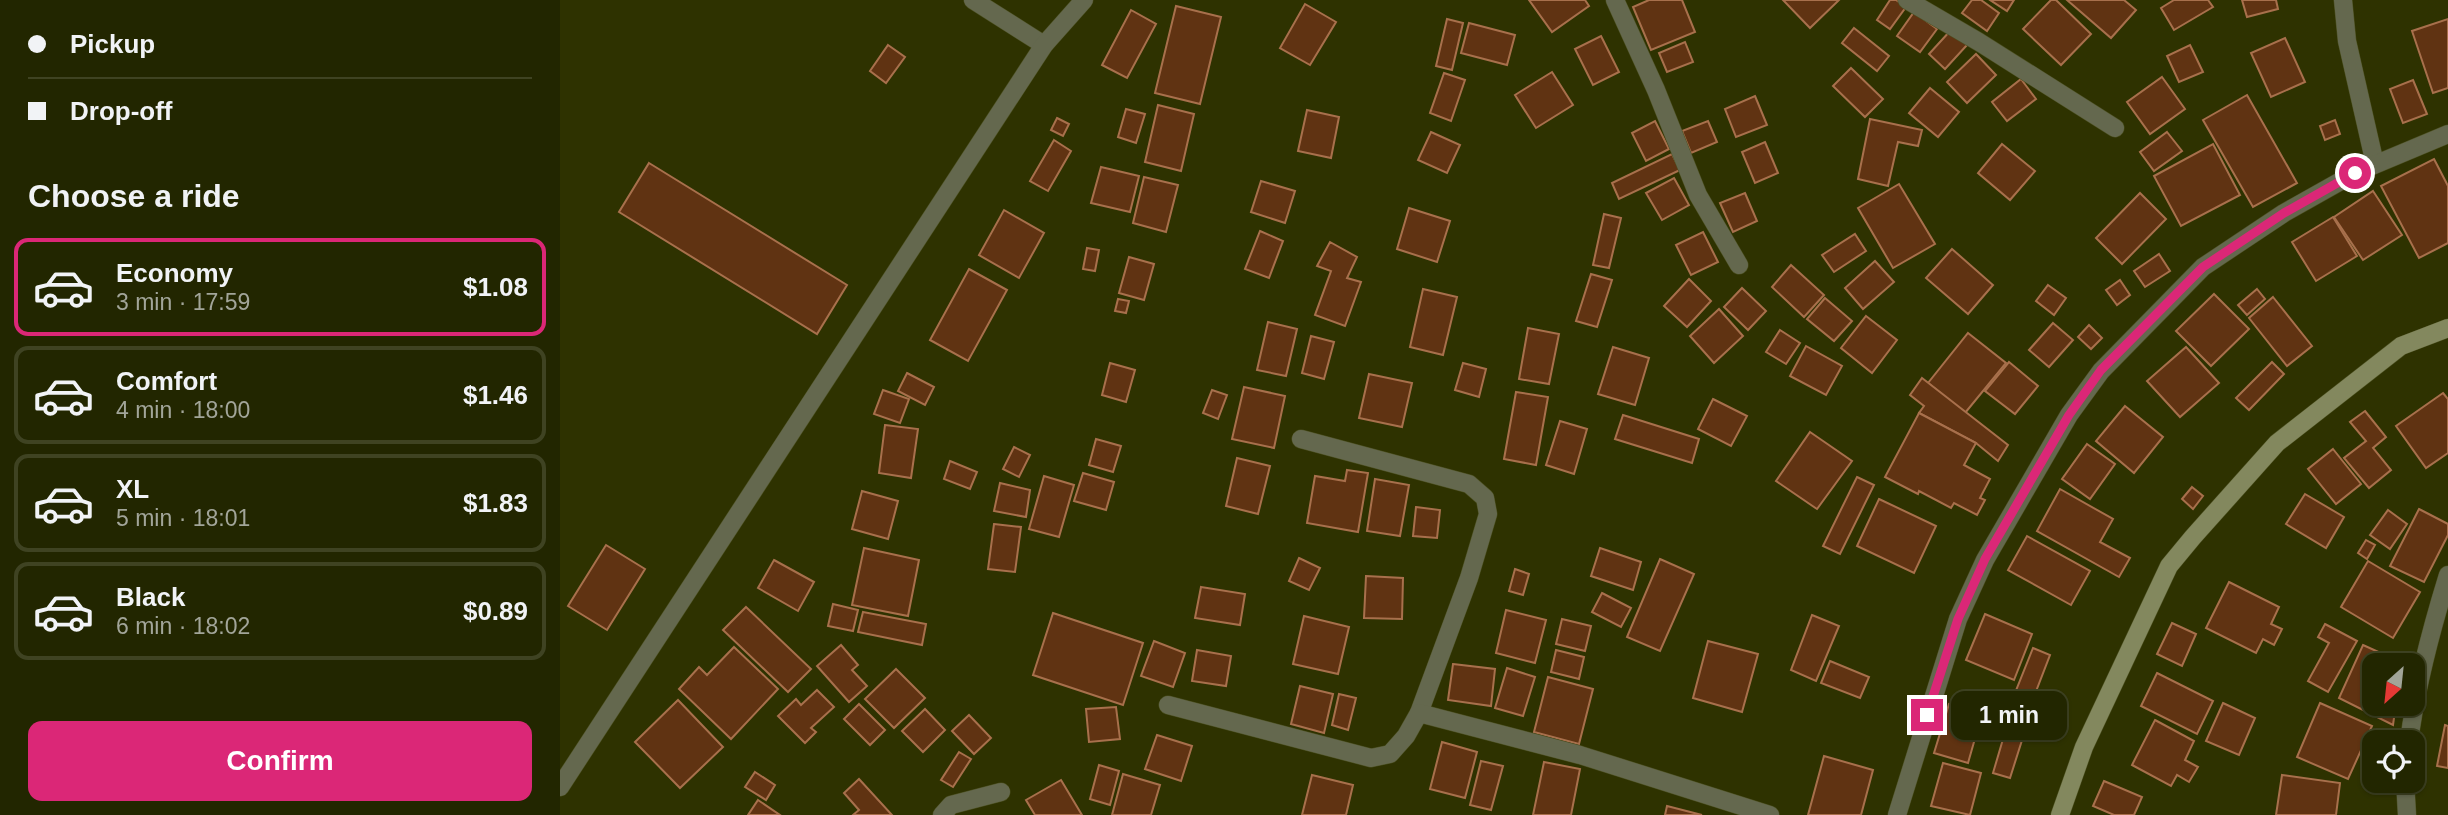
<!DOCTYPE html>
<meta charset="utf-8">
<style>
body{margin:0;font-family:Arial,sans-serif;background:#2a2e0a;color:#f1f3f6;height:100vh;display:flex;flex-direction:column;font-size:26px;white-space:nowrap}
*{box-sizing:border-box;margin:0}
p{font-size:23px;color:#a2a599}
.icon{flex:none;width:38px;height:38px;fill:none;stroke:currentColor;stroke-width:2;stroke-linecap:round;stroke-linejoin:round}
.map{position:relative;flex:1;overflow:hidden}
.sheet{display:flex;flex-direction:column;background:#222600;width:560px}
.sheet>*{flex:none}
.top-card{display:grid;align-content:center;height:154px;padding:0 28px;background:#222600}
.needle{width:46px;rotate:207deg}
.fabs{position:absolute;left:1802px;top:653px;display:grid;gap:14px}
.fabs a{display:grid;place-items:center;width:63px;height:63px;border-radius:14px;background:#222600;box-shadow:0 2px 5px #0004,0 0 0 2px #3f4322;font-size:35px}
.end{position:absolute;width:32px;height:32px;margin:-16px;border:9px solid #db2777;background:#fff;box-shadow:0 0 0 4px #fff}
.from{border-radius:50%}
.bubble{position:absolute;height:49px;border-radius:14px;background:#222600;box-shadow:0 2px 5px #0004,0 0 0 2px #3f4322;font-size:23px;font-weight:800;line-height:49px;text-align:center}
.top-card b{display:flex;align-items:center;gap:24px;height:66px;font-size:26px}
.top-card b+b{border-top:2px solid #3f4322}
.top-card i{width:18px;height:18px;background:#f1f3f6}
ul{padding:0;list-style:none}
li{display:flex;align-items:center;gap:21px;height:98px;margin:0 14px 10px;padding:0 14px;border:4px solid #3f4322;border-radius:14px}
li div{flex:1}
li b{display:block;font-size:26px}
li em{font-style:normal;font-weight:800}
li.selected{border-color:#db2777}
li>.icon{width:63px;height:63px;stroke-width:1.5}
h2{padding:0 28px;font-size:32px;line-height:84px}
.action{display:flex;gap:14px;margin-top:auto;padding:14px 28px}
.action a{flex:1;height:80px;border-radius:14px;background:#db2777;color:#fff;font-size:28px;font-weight:800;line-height:80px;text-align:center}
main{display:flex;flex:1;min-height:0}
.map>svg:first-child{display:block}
.building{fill:#603312;stroke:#a8704c;stroke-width:2}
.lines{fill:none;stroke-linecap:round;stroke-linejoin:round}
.minor-casing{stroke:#4c5020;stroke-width:19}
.secondary-casing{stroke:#4c5020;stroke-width:19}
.minor{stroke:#64684e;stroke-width:18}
.secondary{stroke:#83885e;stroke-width:18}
.route{stroke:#db2777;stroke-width:9}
</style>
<main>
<section class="sheet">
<div class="top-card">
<b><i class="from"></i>Pickup</b>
<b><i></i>Drop-off</b>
</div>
<h2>Choose a ride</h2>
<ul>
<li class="selected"><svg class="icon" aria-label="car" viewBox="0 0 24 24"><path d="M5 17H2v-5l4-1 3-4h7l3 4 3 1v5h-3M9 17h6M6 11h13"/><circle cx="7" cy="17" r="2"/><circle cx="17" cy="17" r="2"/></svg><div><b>Economy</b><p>3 min · 17:59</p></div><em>$1.08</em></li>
<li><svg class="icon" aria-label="car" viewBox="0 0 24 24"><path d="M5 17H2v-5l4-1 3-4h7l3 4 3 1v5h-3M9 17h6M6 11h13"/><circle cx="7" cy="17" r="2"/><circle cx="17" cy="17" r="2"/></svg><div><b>Comfort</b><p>4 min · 18:00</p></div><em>$1.46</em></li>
<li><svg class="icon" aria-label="car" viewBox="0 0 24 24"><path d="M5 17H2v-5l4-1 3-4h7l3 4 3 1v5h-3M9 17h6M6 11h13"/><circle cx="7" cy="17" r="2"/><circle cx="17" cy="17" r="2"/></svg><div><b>XL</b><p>5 min · 18:01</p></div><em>$1.83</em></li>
<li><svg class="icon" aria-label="car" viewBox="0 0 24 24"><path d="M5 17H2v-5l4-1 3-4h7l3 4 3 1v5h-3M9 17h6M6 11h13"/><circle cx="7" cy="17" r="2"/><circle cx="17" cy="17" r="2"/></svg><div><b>Black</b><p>6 min · 18:02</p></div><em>$0.89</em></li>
</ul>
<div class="action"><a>Confirm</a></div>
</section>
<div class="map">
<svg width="1888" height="815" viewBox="0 0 1888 815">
<rect width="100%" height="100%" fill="#2e3200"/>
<g class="building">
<path d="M969,0H1025L1029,6L992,32Z"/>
<path d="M1089,0H1122L1135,32L1091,50L1073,7Z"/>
<path d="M1223,0H1279L1250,28Z"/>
<path d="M1330,0H1336L1346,7L1330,29L1317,20Z"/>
<path d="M1412,0H1421L1439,13L1427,31L1402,13Z"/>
<path d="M1430,0H1454L1447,11Z"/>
<path d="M1491,0H1496L1531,34L1501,65L1463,29Z"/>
<path d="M1507,0H1564L1576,10L1551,38Z"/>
<path d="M1614,0H1648L1653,7L1614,30L1601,8Z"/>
<path d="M1682,0H1716L1718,9L1687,17Z"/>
<path d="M745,4L776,22L750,65L720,48Z"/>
<path d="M616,6L661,17L640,104L595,93Z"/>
<path d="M571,10L596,24L567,78L542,65Z"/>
<path d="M1354,12L1377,29L1360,52L1337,36Z"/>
<path d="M887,19L903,23L892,70L876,66Z"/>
<path d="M1888,19V88L1873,93L1852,31Z"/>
<path d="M909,23L955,35L947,65L901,53Z"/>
<path d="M1294,28L1329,56L1317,71L1282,43Z"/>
<path d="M1391,30L1407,45L1385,69L1369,54Z"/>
<path d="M1041,36L1059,72L1033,85L1015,49Z"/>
<path d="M1725,38L1745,82L1711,97L1691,53Z"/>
<path d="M1125,42L1133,62L1107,72L1099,53Z"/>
<path d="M328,45L345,57L326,83L310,71Z"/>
<path d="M1630,45L1643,72L1619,82L1607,56Z"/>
<path d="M1416,54L1436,75L1407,103L1387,82Z"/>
<path d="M1291,68L1323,99L1305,117L1273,86Z"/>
<path d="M992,72L1013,105L976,128L955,95Z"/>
<path d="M884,73L905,80L891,121L870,113Z"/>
<path d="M1602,77L1625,109L1590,134L1567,102Z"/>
<path d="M1461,79L1476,99L1447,121L1432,102Z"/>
<path d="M1853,80L1867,114L1843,123L1830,89Z"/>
<path d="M1370,88L1399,112L1378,137L1349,113Z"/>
<path d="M1687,95L1737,183L1693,207L1643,120Z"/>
<path d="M1195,96L1207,125L1176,137L1165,109Z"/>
<path d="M598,105L634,114L621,171L585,162Z"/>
<path d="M566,109L585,114L576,143L558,137Z"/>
<path d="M747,110L779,117L771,158L738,151Z"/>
<path d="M497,118L509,124L503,136L491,130Z"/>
<path d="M1310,119L1362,130L1358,146L1338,142L1328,186L1298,179Z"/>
<path d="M1775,120L1780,134L1765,140L1760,126Z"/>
<path d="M1095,121L1109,149L1086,161L1072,133Z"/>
<path d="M1148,121L1157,142L1131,153L1122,131Z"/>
<path d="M871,132L900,145L887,173L858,160Z"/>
<path d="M1607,132L1622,151L1594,171L1580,152Z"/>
<path d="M494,140L511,151L488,191L470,181Z"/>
<path d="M1205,142L1218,173L1195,183L1182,152Z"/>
<path d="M1442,144L1475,171L1450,200L1418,173Z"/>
<path d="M1653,144L1680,195L1621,226L1594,176Z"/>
<path d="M1112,154L1120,170L1059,199L1052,183Z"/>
<path d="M1874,159L1888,186V243L1859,258L1821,186Z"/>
<path d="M89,163L287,285L257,334L59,212Z"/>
<path d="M541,167L579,176L570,212L531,203Z"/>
<path d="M584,177L618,185L606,232L573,223Z"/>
<path d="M1114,178L1129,205L1102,220L1086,193Z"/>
<path d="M701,181L735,191L725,223L691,212Z"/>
<path d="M1339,184L1375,244L1333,268L1298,208Z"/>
<path d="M1813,191L1842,235L1803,260L1774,217Z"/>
<path d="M1185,193L1197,221L1173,232L1160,203Z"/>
<path d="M1580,193L1606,219L1562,264L1536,238Z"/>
<path d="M849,208L890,221L877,262L837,249Z"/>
<path d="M444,210L484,233L459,278L419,255Z"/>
<path d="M1044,214L1061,218L1049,268L1033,265Z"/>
<path d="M1773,217L1797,256L1756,281L1732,242Z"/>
<path d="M700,231L723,241L709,278L685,269Z"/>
<path d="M1143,232L1158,262L1131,275L1116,245Z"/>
<path d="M1295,234L1306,251L1274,272L1262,255Z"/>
<path d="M770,242L797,257L787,278L801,282L785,326L755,315L771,271L757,266Z"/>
<path d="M527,248L539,250L535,271L523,269Z"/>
<path d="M1392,249L1433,285L1408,314L1366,278Z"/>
<path d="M1599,254L1610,271L1585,287L1574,271Z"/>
<path d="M569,257L594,264L584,300L559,293Z"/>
<path d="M1315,261L1334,282L1303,309L1285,288Z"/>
<path d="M1231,265L1264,295L1244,317L1212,287Z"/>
<path d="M409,269L447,290L408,361L370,340Z"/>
<path d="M1031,274L1052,280L1037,327L1016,321Z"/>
<path d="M1129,279L1151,301L1127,327L1104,306Z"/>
<path d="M1560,280L1570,295L1557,305L1546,290Z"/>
<path d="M1488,285L1506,298L1494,315L1476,301Z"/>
<path d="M1182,288L1206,311L1188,330L1164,307Z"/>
<path d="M863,289L897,297L883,355L850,347Z"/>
<path d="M1697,289L1705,299L1687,315L1678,305Z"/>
<path d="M1654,294L1689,329L1651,366L1616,331Z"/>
<path d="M1713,297L1752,346L1727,366L1689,318Z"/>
<path d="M1265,298L1292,321L1274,341L1247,319Z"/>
<path d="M558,299L569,301L566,313L555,311Z"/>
<path d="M1159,309L1183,336L1154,363L1130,336Z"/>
<path d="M1306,316L1337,340L1312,373L1281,348Z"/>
<path d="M708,322L737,329L726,376L697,370Z"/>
<path d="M1493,323L1513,340L1489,367L1469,350Z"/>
<path d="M1529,325L1542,338L1531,349L1518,337Z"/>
<path d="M968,328L999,334L989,384L959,379Z"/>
<path d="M1220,330L1240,343L1226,364L1206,352Z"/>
<path d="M1408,333L1446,363L1405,413L1368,383Z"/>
<path d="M751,336L774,342L764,379L742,373Z"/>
<path d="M1246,346L1282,366L1266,395L1230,376Z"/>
<path d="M1053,347L1089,358L1075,405L1038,394Z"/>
<path d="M1626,347L1659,383L1620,417L1587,381Z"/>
<path d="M1449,362L1478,386L1455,414L1425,391Z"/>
<path d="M1712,362L1724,374L1689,410L1676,398Z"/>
<path d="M550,363L575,370L566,402L542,395Z"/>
<path d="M903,363L926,369L919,397L895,390Z"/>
<path d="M347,373L374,387L365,405L338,391Z"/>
<path d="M809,374L852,383L842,427L799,418Z"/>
<path d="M1362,378L1448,445L1438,461L1416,443L1359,413L1364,406L1350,395Z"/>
<path d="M684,387L725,396L714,448L672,439Z"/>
<path d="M323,390L349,399L340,423L314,414Z"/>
<path d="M652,390L667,395L658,419L643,413Z"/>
<path d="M956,392L988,397L976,465L944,459Z"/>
<path d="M1883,393L1888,399V453L1866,468L1836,426Z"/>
<path d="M1153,399L1187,416L1171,446L1138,429Z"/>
<path d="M1565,406L1603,437L1574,473L1536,441Z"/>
<path d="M1805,411L1826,437L1813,448L1831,470L1809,488L1784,458L1806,441L1790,422Z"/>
<path d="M1359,413L1416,443L1404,465L1430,479L1420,498L1425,500L1417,515L1394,503L1391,508L1359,491L1358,494L1325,477Z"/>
<path d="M1063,415L1139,439L1132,463L1055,439Z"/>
<path d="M1000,421L1027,429L1014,474L986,465Z"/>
<path d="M325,425L358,429L351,478L319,473Z"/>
<path d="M1250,432L1292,461L1257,509L1216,481Z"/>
<path d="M536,439L561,446L553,472L529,465Z"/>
<path d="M1527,444L1555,464L1530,499L1502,479Z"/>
<path d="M454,447L470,455L459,477L443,469Z"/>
<path d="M1773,449L1801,484L1776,504L1748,469Z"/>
<path d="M677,458L710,466L698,514L666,506Z"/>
<path d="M390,461L417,472L410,489L384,479Z"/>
<path d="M787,470L808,473L798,532L747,523L755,476L785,481Z"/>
<path d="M523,473L554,482L546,510L514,501Z"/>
<path d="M484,476L514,485L499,537L469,529Z"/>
<path d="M1297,477L1314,485L1280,554L1263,546Z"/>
<path d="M815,479L849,485L840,536L807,531Z"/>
<path d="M440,483L470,490L466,517L434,511Z"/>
<path d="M1632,487L1643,496L1633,509L1622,499Z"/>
<path d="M1500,489L1553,519L1540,542L1570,558L1559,577L1477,531Z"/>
<path d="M302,491L338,501L328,539L292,529Z"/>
<path d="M1745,494L1784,517L1766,548L1726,524Z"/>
<path d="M1319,499L1376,526L1354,573L1297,546Z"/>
<path d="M856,507L880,510L877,538L853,536Z"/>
<path d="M1859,509L1888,524V535L1864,582L1830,566Z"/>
<path d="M1828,510L1847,524L1830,549L1810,535Z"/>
<path d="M434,524L461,527L455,572L428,569Z"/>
<path d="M1467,536L1530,571L1511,605L1448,570Z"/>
<path d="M1806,540L1815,545L1807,559L1798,553Z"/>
<path d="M46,545L85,569L47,630L8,606Z"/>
<path d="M304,548L359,560L348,616L292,605Z"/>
<path d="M1040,548L1081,562L1073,590L1031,576Z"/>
<path d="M739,558L760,568L749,590L729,581Z"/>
<path d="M1100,559L1134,574L1100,651L1067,637Z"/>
<path d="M214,560L254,582L238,611L198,588Z"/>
<path d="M1808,561L1860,592L1833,638L1781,607Z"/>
<path d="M955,569L969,574L963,595L949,591Z"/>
<path d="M806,576L843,578L842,619L804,618Z"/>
<path d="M1669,582L1719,607L1711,624L1722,629L1714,645L1703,639L1696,653L1646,628Z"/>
<path d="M641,587L685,594L680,625L635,618Z"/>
<path d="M1042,593L1071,608L1061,627L1032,612Z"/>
<path d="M273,604L298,610L293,631L268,626Z"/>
<path d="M186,607L251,669L228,692L163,630Z"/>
<path d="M946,610L986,620L975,663L936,653Z"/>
<path d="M303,612L366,624L362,645L298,632Z"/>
<path d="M493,613L583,643L563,705L473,675Z"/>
<path d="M1425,614L1472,634L1454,680L1406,660Z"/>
<path d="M1252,615L1279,626L1256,681L1231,670Z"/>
<path d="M744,616L789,627L778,674L733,664Z"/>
<path d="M1002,619L1031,626L1025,651L996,644Z"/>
<path d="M1612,623L1636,634L1622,666L1597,654Z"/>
<path d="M1765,624L1797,641L1768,692L1748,681L1769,643L1758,637Z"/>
<path d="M594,641L625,653L613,687L581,676Z"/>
<path d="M1148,641L1198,654L1182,712L1133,698Z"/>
<path d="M281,645L298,665L292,670L307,686L289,702L257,666Z"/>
<path d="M1803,645L1834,659L1831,665H1815V704H1836L1833,725L1779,698Z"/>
<path d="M174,647L218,689L171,739L119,689L139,667L147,675Z"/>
<path d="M1473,648L1490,655L1463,725L1445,718Z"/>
<path d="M637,650L671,656L666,686L632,681Z"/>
<path d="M996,650L1024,657L1019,679L991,672Z"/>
<path d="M1270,661L1309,677L1300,698L1261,683Z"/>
<path d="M893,664L935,669L931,706L888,700Z"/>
<path d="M947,668L975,677L963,716L935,708Z"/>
<path d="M336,669L365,698L334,728L305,699Z"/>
<path d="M1597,673L1653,701L1637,734L1581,706Z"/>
<path d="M988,677L1033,689L1019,744L974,732Z"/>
<path d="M740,686L773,694L764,733L731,724Z"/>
<path d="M257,690L274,707L251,728L256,732L245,743L218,716L236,699L241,705Z"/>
<path d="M779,694L796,698L788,730L772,725Z"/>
<path d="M118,700L163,747L120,788L75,742Z"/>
<path d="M1663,703L1695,718L1679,755L1646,741Z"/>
<path d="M1760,703L1812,726L1788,779L1737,757Z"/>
<path d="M299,704L325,730L310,745L284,719Z"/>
<path d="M1389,704L1422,714L1408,763L1374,753Z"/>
<path d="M556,707L560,739L529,742L526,709Z"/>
<path d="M365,709L385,730L363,752L342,731Z"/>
<path d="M409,715L431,738L414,754L392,731Z"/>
<path d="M1595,720L1634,741L1625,760L1638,767L1629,782L1617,775L1611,786L1572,765Z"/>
<path d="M1885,725L1888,726V768L1877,766Z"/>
<path d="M1446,729L1464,734L1450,778L1433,773Z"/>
<path d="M597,735L632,746L621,781L585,769Z"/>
<path d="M882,742L917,752L905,798L870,789Z"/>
<path d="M399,752L411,759L393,787L381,780Z"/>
<path d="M1264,756L1313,770L1301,815H1248Z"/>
<path d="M921,761L943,766L931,810L910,805Z"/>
<path d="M984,762L1020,769L1011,815H973Z"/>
<path d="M1383,763L1421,773L1410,815L1371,806Z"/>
<path d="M539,765L559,771L550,805L530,799Z"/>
<path d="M195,772L215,785L206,800L185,787Z"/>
<path d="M563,774L600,785L591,815H552Z"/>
<path d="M752,775L793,785L786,815H742Z"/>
<path d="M1722,775L1780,783L1776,815H1716Z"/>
<path d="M299,779L332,815H293L299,810L284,793Z"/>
<path d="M501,780L522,815H475L466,800Z"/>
<path d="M1544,781L1582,797L1574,815H1554L1533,806Z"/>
<path d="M198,800L220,815H188Z"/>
<path d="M1107,806L1142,815H1105Z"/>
</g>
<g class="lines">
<g class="minor-casing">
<g id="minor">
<path d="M413,0L484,45"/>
<path d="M1055,0L1096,90L1138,195L1179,265"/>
<path d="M1347,0L1419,42L1555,128"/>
<path d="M1783,0L1787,41L1815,164"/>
<path d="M741,439L909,484L925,498L928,514L909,578L859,713"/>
<path d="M608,705L811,758L830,754L846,736L859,713L1020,755L1210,815"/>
<path d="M1849,742C1856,685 1871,630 1888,575"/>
<path d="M1845,780L1847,815"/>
<path d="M0,787L484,45L524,0"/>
<path d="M382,815L391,805L441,792"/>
<path d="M1337,815L1398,619L1425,560L1509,415L1541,371L1643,267L1724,213L1795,173L1888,134"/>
</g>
</g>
<g class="secondary-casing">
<path id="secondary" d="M1500,815L1524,747L1609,566L1633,537L1717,443L1841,346L1888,328"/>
</g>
<use href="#minor" class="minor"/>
<use href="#secondary" class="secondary"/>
</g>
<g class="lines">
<path class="route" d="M1367,715L1398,619L1425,559L1509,415L1541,370L1643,267L1724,213L1795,173"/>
</g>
</svg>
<div class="fabs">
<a><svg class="needle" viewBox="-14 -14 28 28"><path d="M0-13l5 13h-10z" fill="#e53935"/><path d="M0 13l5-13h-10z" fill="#a2a599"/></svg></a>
<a><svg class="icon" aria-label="locate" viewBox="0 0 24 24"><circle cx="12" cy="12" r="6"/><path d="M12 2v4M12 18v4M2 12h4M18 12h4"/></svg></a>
</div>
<i class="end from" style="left:1795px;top:173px"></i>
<i class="end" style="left:1367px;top:715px"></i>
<div class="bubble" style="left:1391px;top:691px;width:116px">1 min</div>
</div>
</main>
